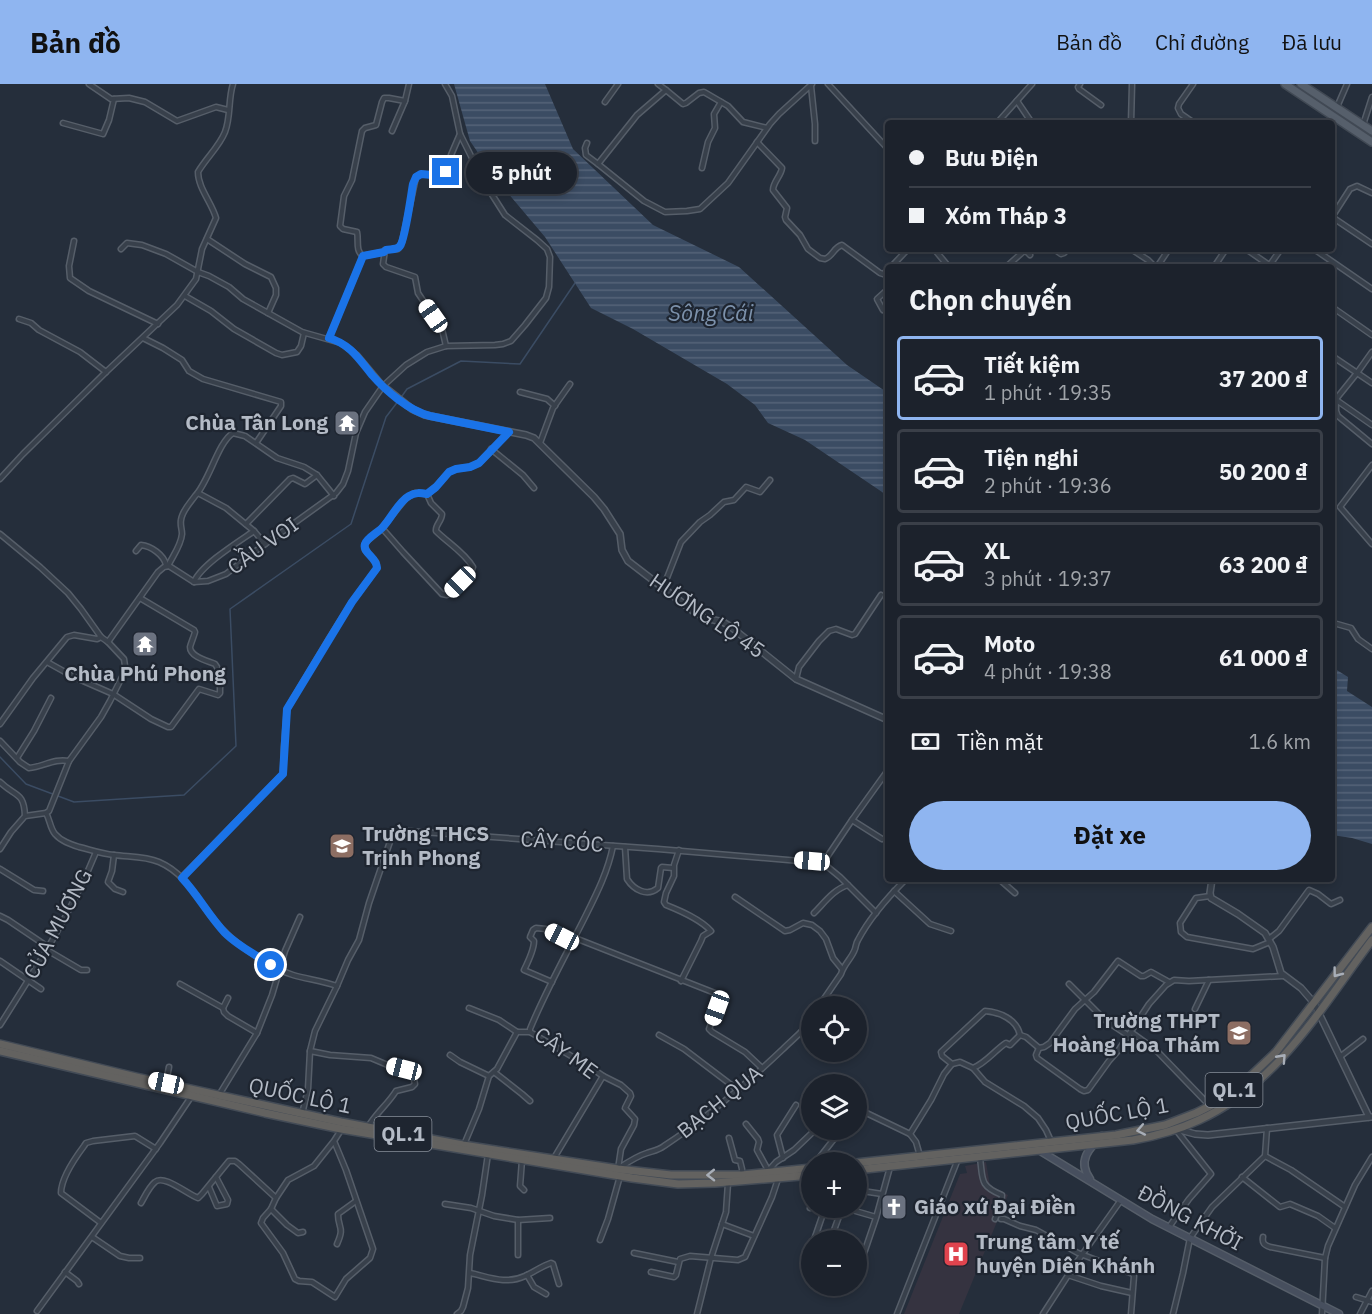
<!DOCTYPE html>
<html lang="vi">
<meta charset="utf-8">
<style>
body{margin:0;font-family:"IBM Plex Sans",sans-serif;background:#292f38;color:#f1f3f6;height:100vh;display:flex;flex-direction:column;font-size:22px;white-space:nowrap}
*{box-sizing:border-box;margin:0}
p{font-size:20px;color:#a0a4a9}
.icon{flex:none;width:33px;height:33px;fill:none;stroke:currentColor;stroke-width:2;stroke-linecap:round;stroke-linejoin:round}
.map{position:relative;flex:1;overflow:hidden}
.details{position:absolute;left:885px;top:180px;width:450px;height:618px;display:flex;flex-direction:column;background:#1c222c;border-radius:6px;box-shadow:0 3px 9px #0003,0 0 0 2px #3a3f48}
.details>*{flex:none}
.banner{position:absolute;left:885px;top:36px;width:450px;height:132px;border-radius:6px;box-shadow:0 3px 9px #0003,0 0 0 2px #3a3f48;display:grid;align-content:center;height:132px;padding:0 24px;background:#1c222c}
.controls{position:absolute;left:801px;top:912px;display:grid;gap:12px}
.controls a{display:grid;place-items:center;width:66px;height:66px;border-radius:50%;background:#1c222c;box-shadow:0 3px 9px #0003,0 0 0 2px #3a3f48;font-size:30px}
.end{position:absolute;width:27px;height:27px;margin:-14px;border:8px solid #1a73e8;background:#fff;box-shadow:0 0 0 3px #fff}
.from{border-radius:50%}
.bubble{position:absolute;height:42px;border-radius:21px;background:#1c222c;box-shadow:0 3px 9px #0003,0 0 0 2px #3a3f48;font-size:20px;font-weight:700;line-height:42px;text-align:center}
.car{position:absolute;width:18px;height:36px;margin:-18px -9px;border-radius:8px;box-shadow:0 0 4px 2px #0007;background:linear-gradient(#fff 24%,#345 0 40%,#fff 0 76%,#345 0 86%,#fff 0)}
.banner b{display:flex;align-items:center;gap:21px;height:57px;font-size:22px}
.banner b+b{border-top:2px solid #3a3f48}
.banner i{width:15px;height:15px;background:#f1f3f6}
ul{padding:0;list-style:none}
li{display:flex;align-items:center;gap:18px;height:84px;margin:0 12px 9px;padding:0 12px;border:3px solid #3a3f48;border-radius:6px}
li div{flex:1}
li b{display:block;font-size:22px}
li em{font-style:normal;font-weight:700}
li.current{border-color:#8fb5f0}
li>.icon{width:54px;height:54px;stroke-width:1.5}
h2{padding:0 24px;font-size:27px;line-height:72px}
.pay{display:flex;align-items:center;gap:15px;height:66px;padding:0 24px;font-size:22px}
.pay p{margin-inline-start:auto}
.action{display:flex;gap:12px;margin-top:auto;padding:12px 24px}
.action a{flex:1;height:69px;border-radius:36px;background:#8fb5f0;color:#111;font-size:24px;font-weight:700;line-height:69px;text-align:center}
header{display:flex;align-items:center;gap:36px;box-sizing:border-box;height:84px;padding:0 30px;background:#8fb5f0;color:#111}
header strong{font-size:28px}
nav{display:flex;gap:33px;margin-inline-start:auto;font-size:21px}
.map>svg:first-child{display:block}
.medical{fill:#353340}
.water{fill:url(#water-rules)}
.lines{fill:none;stroke-linecap:round;stroke-linejoin:round}
.stream{stroke:#3b4c63;stroke-width:1.5}
.minor-casing{stroke:#565e69;stroke-width:7}
.tertiary-casing{stroke:#565e69;stroke-width:8}
.secondary-casing{stroke:#565e69;stroke-width:9}
.primary-casing{stroke:#414954;stroke-width:10}
.trunk-casing{stroke:#434b56;stroke-width:10}
.minor{stroke:#38404b;stroke-width:4}
.tertiary{stroke:#38404b;stroke-width:5}
.secondary{stroke:#474f5e;stroke-width:6}
.primary{stroke:#565f6b;stroke-width:7}
.trunk{stroke:#636260;stroke-width:7}
.oneway{stroke:#a8aeb7}
.route{stroke:#1a73e8;stroke-width:8}
.labels{text-anchor:middle;stroke-width:4.5;stroke-linejoin:round;paint-order:stroke}
.shield{fill:#1e2530;stroke:#878e99;stroke-width:1.5}
.shield-label{font-size:20px;font-weight:bold;fill:#b4bbc6}
.poi-label{font-size:21px;font-weight:bold;fill:#b4bbc6;stroke:#1e2530;text-anchor:start}
.street-label{font-size:21px;fill:#b4bbc6;stroke:#1e2530}
.water-label{font-size:22px;font-style:italic;fill:#7d92ac;stroke:#1e2530}
</style>
<header>
<strong>Bản đồ</strong>
<nav><a>Bản đồ</a><a>Chỉ đường</a><a>Đã lưu</a></nav>
</header>
<div class="map">
<svg width="1372" height="1230" viewBox="0 0 1372 1230">
<defs>
<pattern id="water-rules" width="6" height="5" patternUnits="userSpaceOnUse" patternTransform="scale(1.5)"><rect width="6" height="5" fill="#3b4c63"/><path d="M0 2.5h6" fill="none" stroke="#556478"/></pattern>
</defs>
<rect width="100%" height="100%" fill="#252e3b"/>
<path class="medical" d="M986,1078L990,1102L1008,1111L959,1230H904L960,1090L967,1089L965,1082Z"/>
<g class="water">
<path d="M454,0H545L573,65L653,141L739,183L847,281L888,309V412L805,356L768,339L755,321L727,300L633,245L591,224L545,153L496,95L470,57Z"/>
<path d="M1332,583L1348,593L1347,607L1372,623V760L1352,754L1332,751Z"/>
</g>
<g class="lines">
<g class="stream">
<path d="M402,312L407,305L461,277L520,280L575,199"/>
<path d="M0,673L26,700L74,718L184,711L236,662L230,525L351,440L386,333L399,316"/>
</g>
<g class="minor-casing">
<g id="minor">
<path d="M89,0L111,15L129,14L145,18L177,37L216,23L228,26"/>
<path d="M658,0L666,6"/>
<path d="M828,0L888,65"/>
<path d="M1080,0L1078,3L1079,5L1101,21"/>
<path d="M1193,0L1179,20L1178,24L1181,30L1194,39"/>
<path d="M811,2L815,40V57"/>
<path d="M1017,17L1032,39"/>
<path d="M605,18L618,0"/>
<path d="M1337,23L1347,0"/>
<path d="M63,39L103,50L109,36L114,15"/>
<path d="M997,39L1032,0"/>
<path d="M1131,39L1132,0"/>
<path d="M1363,41L1372,13"/>
<path d="M767,44L743,38L728,22L704,8L699,9L686,19L683,20L666,6L637,31L598,80L644,117L665,128L687,127L700,125L728,99L770,40L779,30L812,0"/>
<path d="M392,47L405,17"/>
<path d="M757,58L782,84C781,92 773,98 773,106L787,124L785,133L786,136L800,151L808,165L820,174L825,175C833,172 834,163 842,161L880,189L883,190L888,186"/>
<path d="M587,59L585,64L586,71L598,80"/>
<path d="M702,84L708,58L715,44L714,30L721,18"/>
<path d="M1332,133L1350,105L1357,102L1372,109"/>
<path d="M1332,133L1372,160"/>
<path d="M207,155L245,180L271,193L276,204V211L268,229"/>
<path d="M74,157L69,182L70,194L89,207L158,240"/>
<path d="M121,165L127,159L142,161L166,170L198,188L209,192L229,203L243,215L302,248L341,259L357,271L383,302"/>
<path d="M934,165L949,183"/>
<path d="M1054,165L1061,170L1064,169L1068,165"/>
<path d="M1131,165L1148,176L1155,183"/>
<path d="M1246,165L1272,183"/>
<path d="M1314,165L1372,205"/>
<path d="M363,172L384,168"/>
<path d="M1269,182L1281,165"/>
<path d="M891,183L908,165"/>
<path d="M1006,183L1024,167L1027,168L1030,171"/>
<path d="M1157,183L1169,165"/>
<path d="M1214,183L1226,165"/>
<path d="M185,212L211,227L234,245L276,269L282,271L297,268L301,262L304,249"/>
<path d="M1332,223L1372,251"/>
<path d="M883,226L877,215L888,205"/>
<path d="M19,235L31,239L39,246L80,268L106,288"/>
<path d="M143,254L163,264L182,276L189,287L203,295L281,318V322L256,359"/>
<path d="M329,254L363,172C355,167 359,156 357,148L343,145L340,142L344,112L352,96L362,47L365,44L376,41L382,18L384,14H389L405,17L409,0"/>
<path d="M446,262L442,245L418,209L415,193L386,183L383,180L385,166L398,165L402,158L416,93L421,90L444,92L451,71L460,50"/>
<path d="M1332,272L1372,299"/>
<path d="M520,308L547,315L555,322"/>
<path d="M1332,313L1372,341"/>
<path d="M1336,315V327L1338,332L1372,360"/>
<path d="M1336,315L1357,289L1372,268"/>
<path d="M540,359L553,324L570,300"/>
<path d="M491,365L523,391L534,404"/>
<path d="M1372,381L1340,423L1372,460"/>
<path d="M0,395L23,370L106,288L177,221L196,195L202,165L216,134C212,119 198,104 198,88C206,74 219,63 225,48C231,33 228,15 233,0"/>
<path d="M198,409L226,424L254,447"/>
<path d="M246,440L290,395L293,394L305,400L317,391"/>
<path d="M382,444L403,468L442,510L447,511L472,486L473,483C464,468 448,459 436,447C435,441 442,437 442,430L431,419L427,410"/>
<path d="M0,450L40,483L68,509L81,525L101,553L108,558L124,575L125,582L123,591L110,617L101,633L69,677L49,727L46,729L25,732L11,748L0,765"/>
<path d="M136,467L141,461C151,462 164,471 166,481"/>
<path d="M169,482V480C174,470 181,461 182,450C182,445 180,441 181,436C182,427 190,419 195,412C209,398 218,358 233,349L245,352L277,374L304,383L317,391L334,412"/>
<path d="M194,498C201,481 238,458 254,447L265,460"/>
<path d="M663,504L681,458L700,438L710,431L724,418L734,416L746,403L760,408L770,396"/>
<path d="M1337,540L1351,544L1358,555L1372,565"/>
<path d="M108,558L158,488L164,483L169,482L194,498L208,497L226,490L257,466L336,409L343,400L348,387L356,349L365,328L383,302L406,281L427,268L446,262L495,261L503,260L511,257L525,241L546,214L549,203L550,173L547,165L537,156L505,131L484,98L460,50L452,12L445,0"/>
<path d="M47,578L74,593L113,610L151,635L168,643H171L199,605L218,611L220,609V596L217,583L215,580C208,577 190,573 190,563C191,559 194,552 195,548L194,546L140,514"/>
<path d="M796,595L799,583L819,557L829,547L836,545L852,551L855,550L881,511"/>
<path d="M0,640L33,594L67,553L74,551L97,555L101,553"/>
<path d="M0,657L20,678L29,684C43,683 54,674 69,677"/>
<path d="M17,674L34,647L51,614"/>
<path d="M0,698C15,713 24,707 25,732"/>
<path d="M46,729C50,736 50,744 55,750C61,757 70,760 79,763C91,766 102,770 114,771C129,773 145,772 159,778C192,792 202,828 227,850C242,864 273,885 293,891C307,895 322,897 337,902L315,947L310,967L308,1005L302,1030"/>
<path d="M852,736L882,755"/>
<path d="M625,763L627,795C634,806 647,813 658,804L661,784L662,783L673,784"/>
<path d="M679,766L674,781V792L666,809L664,818L666,821C681,827 700,835 711,847L703,852L701,857L681,897"/>
<path d="M114,771L112,787L108,798L115,805L123,808"/>
<path d="M823,779L852,736L888,686"/>
<path d="M0,785L34,806L43,807"/>
<path d="M182,793L283,690L284,663L287,625L330,553L352,518L377,484L376,478L365,466V460L367,457L382,444L406,414L415,409L427,410L434,405L449,388L456,385L470,383L479,379L509,348"/>
<path d="M999,795L1015,809"/>
<path d="M894,807L930,840L951,847"/>
<path d="M1210,812L1196,814L1180,839L1181,848L1187,853L1253,865L1270,858"/>
<path d="M735,813L785,847L790,846L803,839L812,841L820,847L826,855L833,874L842,885"/>
<path d="M814,829C824,819 834,805 848,801"/>
<path d="M0,832L8,836L48,863"/>
<path d="M575,854L720,911V916L709,945L712,948L745,968L762,984"/>
<path d="M1269,855L1279,847L1309,806L1318,810L1331,820L1340,816"/>
<path d="M47,866L81,886H87"/>
<path d="M0,877L41,905"/>
<path d="M552,898L524,886C528,878 534,866 534,857L530,853L533,846L536,844L546,845L572,859"/>
<path d="M180,900L223,924"/>
<path d="M1069,900L1085,916L1094,908L1118,877L1141,892H1144L1151,888L1169,898"/>
<path d="M337,902L348,876L359,856L369,819L394,746L658,765L823,779L840,793L876,829"/>
<path d="M228,914L223,924L224,928L228,932L257,949"/>
<path d="M819,922L841,890C844,880 852,874 855,865C856,862 856,859 858,856C870,833 888,813 906,795"/>
<path d="M469,924L499,936L517,948"/>
<path d="M1195,925L1209,896"/>
<path d="M0,941C35,886 71,830 96,768"/>
<path d="M1131,948L1156,966L1210,1022"/>
<path d="M659,951L684,965L738,1006"/>
<path d="M1039,964L1036,971L1037,974L1080,1005L1084,1007L1088,1006L1109,977L1118,967L1149,920L1166,901L1174,896L1189,897L1283,892"/>
<path d="M310,967L330,971L371,974L390,982L409,987L413,991L415,1000L412,1003L396,1007C388,1020 376,1029 368,1043"/>
<path d="M450,971L460,978L489,992"/>
<path d="M1341,972L1363,955"/>
<path d="M952,980L942,972L941,968L985,927C999,928 1017,935 1020,951"/>
<path d="M973,984L985,998L1024,1022L1038,1034L1046,1046L1051,1057"/>
<path d="M494,988L522,1010L530,1017"/>
<path d="M603,992L621,1001L630,1009L631,1012L625,1024L635,1035L634,1041L621,1065L618,1085"/>
<path d="M166,998L169,983"/>
<path d="M219,1011L257,949L272,911L285,867L300,833"/>
<path d="M856,1024L910,1050"/>
<path d="M746,1040L758,1055L759,1058L757,1066L768,1086"/>
<path d="M729,1054L735,1076L740,1077L742,1085V1091"/>
<path d="M334,1057L314,1082L288,1096L276,1114L271,1125L263,1134L261,1139L283,1169L295,1195L299,1197L312,1198L335,1213L346,1195L370,1174L373,1165L346,1086L334,1057L341,1046"/>
<path d="M463,1063L479,1025L489,992L497,985L517,948H530"/>
<path d="M920,1072L916,1058L910,1050L931,1016L944,990L952,980L960,978L973,984C986,979 995,966 1006,959L1010,961L1020,951L1026,953L1039,964L1044,963L1050,959L1075,925L1085,916L1105,936L1129,952"/>
<path d="M1265,1072L1291,1086L1345,1123"/>
<path d="M554,1074L603,992L590,983L530,948V945C546,906 567,869 586,831C597,809 608,787 613,762"/>
<path d="M783,1074L777,1051L796,1021"/>
<path d="M980,1074C983,1095 979,1102 1002,1111L1001,1122L995,1135"/>
<path d="M522,1076L520,1102L524,1106"/>
<path d="M816,1078L841,1046"/>
<path d="M619,1084C628,1078 637,1072 647,1069C653,1067 659,1066 664,1062C707,1034 746,1000 783,965C793,955 804,947 812,935"/>
<path d="M767,1088L776,1078L794,1066L815,1046"/>
<path d="M1242,1093L1280,1123L1290,1120L1318,1132L1335,1144"/>
<path d="M209,1103L217,1122L227,1120L228,1116L216,1093"/>
<path d="M856,1106L882,1110"/>
<path d="M141,1119C145,1112 149,1103 155,1098C164,1090 187,1110 198,1114L202,1110L229,1077H235L239,1080L276,1114"/>
<path d="M445,1120L471,1124L494,1132L518,1136L550,1134"/>
<path d="M810,1124L812,1119"/>
<path d="M845,1124L876,1133"/>
<path d="M271,1125L287,1141L298,1149L303,1148"/>
<path d="M1001,1135H1004L1020,1142L1036,1146L1078,1169L1133,1190L1134,1192L1131,1230"/>
<path d="M101,1139L61,1109C61,1095 75,1074 84,1062L86,1059L93,1057L135,1052L156,1065"/>
<path d="M722,1140L754,1152"/>
<path d="M1169,1143L1189,1115L1211,1090L1176,1046"/>
<path d="M833,1149L842,1124"/>
<path d="M92,1153L120,1172L129,1174H140"/>
<path d="M1263,1153C1262,1159 1264,1161 1270,1163L1325,1174"/>
<path d="M600,1156L608,1135L620,1092"/>
<path d="M814,1156L825,1124"/>
<path d="M337,1160C345,1142 338,1145 338,1130L356,1117"/>
<path d="M634,1169L678,1178"/>
<path d="M518,1171V1136"/>
<path d="M861,1178L876,1134L890,1083"/>
<path d="M65,1188L77,1197L79,1200"/>
<path d="M651,1188L674,1193L676,1191L680,1175L690,1172L738,1176L745,1173L772,1113L778,1095"/>
<path d="M470,1189C489,1193 506,1201 525,1192C534,1188 542,1182 551,1179L553,1180L559,1200"/>
<path d="M527,1191L534,1203L546,1210"/>
<path d="M1068,1191L1101,1202L1132,1209"/>
<path d="M1356,1213L1372,1218"/>
<path d="M37,1227L160,1059L191,1013"/>
<path d="M457,1230L461,1227L463,1223L468,1204L470,1171L482,1111L488,1070"/>
<path d="M697,1230L711,1174L726,1128L728,1099"/>
<path d="M897,1230L958,1075"/>
<path d="M1043,1230L1074,1182L1121,1116"/>
<path d="M1173,1230L1183,1189L1190,1154L1212,1123L1265,1072L1267,1044"/>
<path d="M1322,1230L1325,1174L1328,1162L1355,1101L1372,1073"/>
<path d="M1360,1230L1372,1207"/>
</g>
</g>
<g class="tertiary-casing">
<g id="tertiary">
<path d="M383,302L412,325L425,331L526,351L534,354L594,413L604,425L620,450L622,466L628,477L693,527L705,534L723,538L731,543L796,595L888,636"/>
<path d="M1212,795L1210,809L1211,814L1238,830L1265,849L1273,863L1281,889L1301,904L1314,919L1369,1033"/>
<path d="M1176,1045L1195,1050L1208,1051L1371,1033"/>
</g>
</g>
<g class="secondary-casing">
<g id="secondary">
<path d="M1037,1065L1152,1135L1339,1230"/>
<path d="M1090,1095C1077,1077 1089,1064 1102,1052"/>
</g>
</g>
<g class="primary-casing">
<g id="primary">
<path d="M1285,0L1372,58"/>
<path d="M1301,0L1372,47"/>
</g>
</g>
<g class="trunk-casing">
<g id="trunk">
<path d="M0,960L136,993L341,1038L463,1061L618,1085L671,1091H742L812,1084"/>
<path d="M0,967L265,1029L341,1045L632,1094L678,1100L715,1099L812,1091"/>
<path d="M856,1079L1116,1051L1165,1041L1196,1029L1210,1022L1240,1002L1276,968L1372,843"/>
<path d="M856,1086L1133,1056C1156,1052 1178,1046 1199,1036C1278,1000 1322,922 1372,856"/>
</g>
</g>
<use href="#minor" class="minor"/>
<use href="#tertiary" class="tertiary"/>
<use href="#secondary" class="secondary"/>
<use href="#primary" class="primary"/>
<use href="#trunk" class="trunk"/>
</g>
<defs><path id="oneway-chevron" d="M-2-3.5L2.5 0L-2 3.5" fill="none" stroke-width="1.6" stroke-linecap="round" stroke-linejoin="round" transform="scale(1.5)"/></defs>
<g class="oneway">
<use href="#oneway-chevron" transform="translate(1337 889) rotate(127)"/>
<use href="#oneway-chevron" transform="translate(1282 974) rotate(-48)"/>
<use href="#oneway-chevron" transform="translate(1141 1046) rotate(169)"/>
<use href="#oneway-chevron" transform="translate(711 1091) rotate(179)"/>
</g>
<g class="lines">
<path class="route" d="M271,881C256,871 238,862 225,849C209,832 198,811 182,794L283,690L287,625L352,518L377,484C377,473 362,469 365,460C367,454 377,449 382,444C391,435 398,418 409,412C415,408 421,409 427,410L436,403L449,388L456,385L470,383L479,379L509,348L430,332C409,327 385,306 372,291C359,275 350,260 329,254L363,172L384,168L386,166C391,165 397,166 400,162C405,156 411,111 413,100L416,93L421,90L443,92L446,88"/>
</g>
<defs>
<g id="temple-square" transform="scale(1.35)"><rect x="-9" y="-9" width="18" height="18" rx="4" fill="#6b7280" stroke="#1e2530"/><path d="M0-6L5-2H3V0L6.5 2.5H4V6H1.5V3h-3V6H-4V2.5H-6.5L-3 0V-2H-5Z" fill="#fff"/></g>
<g id="school-square" transform="scale(1.35)"><rect x="-9" y="-9" width="18" height="18" rx="4" fill="#8d6e63" stroke="#1e2530"/><path d="M0-5L7-2L0 1L-7-2ZM-4 1L0 2.5L4 1V4Q0 6-4 4Z" fill="#fff"/></g>
<g id="church-square" transform="scale(1.35)"><rect x="-9" y="-9" width="18" height="18" rx="4" fill="#6b7280" stroke="#1e2530"/><path d="M-1.2-6h2.4v3.5h3.3v2.4h-3.3V6h-2.4V-.1h-3.3v-2.4h3.3Z" fill="#fff"/></g>
<g id="hospital-square" transform="scale(1.35)"><rect x="-9" y="-9" width="18" height="18" rx="4" fill="#e0444e" stroke="#1e2530"/><path d="M-5-5h3v3.5h4V-5h3V5h-3V1.5h-4V5h-3Z" fill="#fff"/></g>
</defs>
<g fill-rule="evenodd">
<use href="#temple-square" x="347" y="339"/>
<use href="#temple-square" x="145" y="560"/>
<use href="#school-square" x="342" y="762"/>
<use href="#school-square" x="1239" y="949"/>
<use href="#church-square" x="894" y="1123"/>
<use href="#hospital-square" x="956" y="1170"/>
</g>
<g class="labels">
<g class="shield">
<rect x="1205.5" y="989" width="57" height="34" rx="4.5"/>
<rect x="374.5" y="1033" width="57" height="34" rx="4.5"/>
</g>
<g class="shield-label">
<text x="1234" y="1013">QL.1</text>
<text x="403" y="1057">QL.1</text>
</g>
<g class="poi-label">
<text x="328" y="346" text-anchor="end">Chùa Tân Long</text>
<text x="145" y="597" text-anchor="middle">Chùa Phú Phong</text>
<text x="362" y="757">Trường THCS<tspan x="362" dy="24">Trịnh Phong</tspan></text>
<text x="1220" y="944" text-anchor="end">Trường THPT<tspan x="1220" dy="24">Hoàng Hoa Thám</tspan></text>
<text x="914" y="1130">Giáo xứ Đại Điền</text>
<text x="976" y="1165">Trung tâm Y tế<tspan x="976" dy="24">huyện Diên Khánh</tspan></text>
</g>
<g class="street-label">
<text transform="translate(263 462) rotate(-36)" y="7">CẦU VOI</text>
<text transform="translate(707 532) rotate(34)" y="7">HƯƠNG LỘ 45</text>
<text transform="translate(562 758) rotate(4)" y="7">CÂY CÓC</text>
<text transform="translate(58 840) rotate(-62)" y="7">CỬA MƯƠNG</text>
<text transform="translate(566 969) rotate(36)" y="7">CÂY ME</text>
<text transform="translate(300 1012) rotate(12)" y="7">QUỐC LỘ 1</text>
<text transform="translate(720 1018) rotate(-39)" y="7">BẠCH QUA</text>
<text transform="translate(1117 1030) rotate(-10)" y="7">QUỐC LỘ 1</text>
<text transform="translate(1190 1134) rotate(28)" y="7">ĐỒNG KHỞI</text>
</g>
<g class="water-label">
<text x="711" y="237">Sông Cái</text>
</g>
</g>
</svg>
<div class="controls">
<a><svg class="icon" aria-label="locate" viewBox="0 0 24 24"><circle cx="12" cy="12" r="6"/><path d="M12 2v4M12 18v4M2 12h4M18 12h4"/></svg></a>
<a><svg class="icon" aria-label="layers" viewBox="0 0 24 24"><path d="M12 4l9 5-9 5-9-5zM3 14l9 5 9-5"/></svg></a>
<a>+</a>
<a>−</a>
</div>
<i class="end from" style="left:271px;top:881px"></i>
<i class="end" style="left:446px;top:88px"></i>
<div class="bubble" style="left:466px;top:68px;width:111px">5 phút</div>
<i class="car" style="left:433px;top:232px;rotate:325deg"></i>
<i class="car" style="left:460px;top:498px;rotate:225deg"></i>
<i class="car" style="left:812px;top:777px;rotate:275deg"></i>
<i class="car" style="left:562px;top:853px;rotate:297deg"></i>
<i class="car" style="left:717px;top:924px;rotate:200deg"></i>
<i class="car" style="left:404px;top:985px;rotate:284deg"></i>
<i class="car" style="left:166px;top:999px;rotate:282deg"></i>
<div class="banner">
<b><i class="from"></i>Bưu Điện</b>
<b><i></i>Xóm Tháp 3</b>
</div>
<section class="details">
<h2>Chọn chuyến</h2>
<ul>
<li class="current"><svg class="icon" aria-label="car" viewBox="0 0 24 24"><path d="M5 17H2v-5l4-1 3-4h7l3 4 3 1v5h-3M9 17h6M6 11h13"/><circle cx="7" cy="17" r="2"/><circle cx="17" cy="17" r="2"/></svg><div><b>Tiết kiệm</b><p>1 phút · 19:35</p></div><em>37 200 ₫</em></li>
<li><svg class="icon" aria-label="car" viewBox="0 0 24 24"><path d="M5 17H2v-5l4-1 3-4h7l3 4 3 1v5h-3M9 17h6M6 11h13"/><circle cx="7" cy="17" r="2"/><circle cx="17" cy="17" r="2"/></svg><div><b>Tiện nghi</b><p>2 phút · 19:36</p></div><em>50 200 ₫</em></li>
<li><svg class="icon" aria-label="car" viewBox="0 0 24 24"><path d="M5 17H2v-5l4-1 3-4h7l3 4 3 1v5h-3M9 17h6M6 11h13"/><circle cx="7" cy="17" r="2"/><circle cx="17" cy="17" r="2"/></svg><div><b>XL</b><p>3 phút · 19:37</p></div><em>63 200 ₫</em></li>
<li><svg class="icon" aria-label="car" viewBox="0 0 24 24"><path d="M5 17H2v-5l4-1 3-4h7l3 4 3 1v5h-3M9 17h6M6 11h13"/><circle cx="7" cy="17" r="2"/><circle cx="17" cy="17" r="2"/></svg><div><b>Moto</b><p>4 phút · 19:38</p></div><em>61 000 ₫</em></li>
</ul>
<div class="pay"><svg class="icon" aria-label="cash" viewBox="0 0 24 24"><path d="M3 7h18v10H3z"/><circle cx="12" cy="12" r="2"/></svg>Tiền mặt<p>1.6 km</p></div>
<div class="action"><a>Đặt xe</a></div>
</section>
</div>
